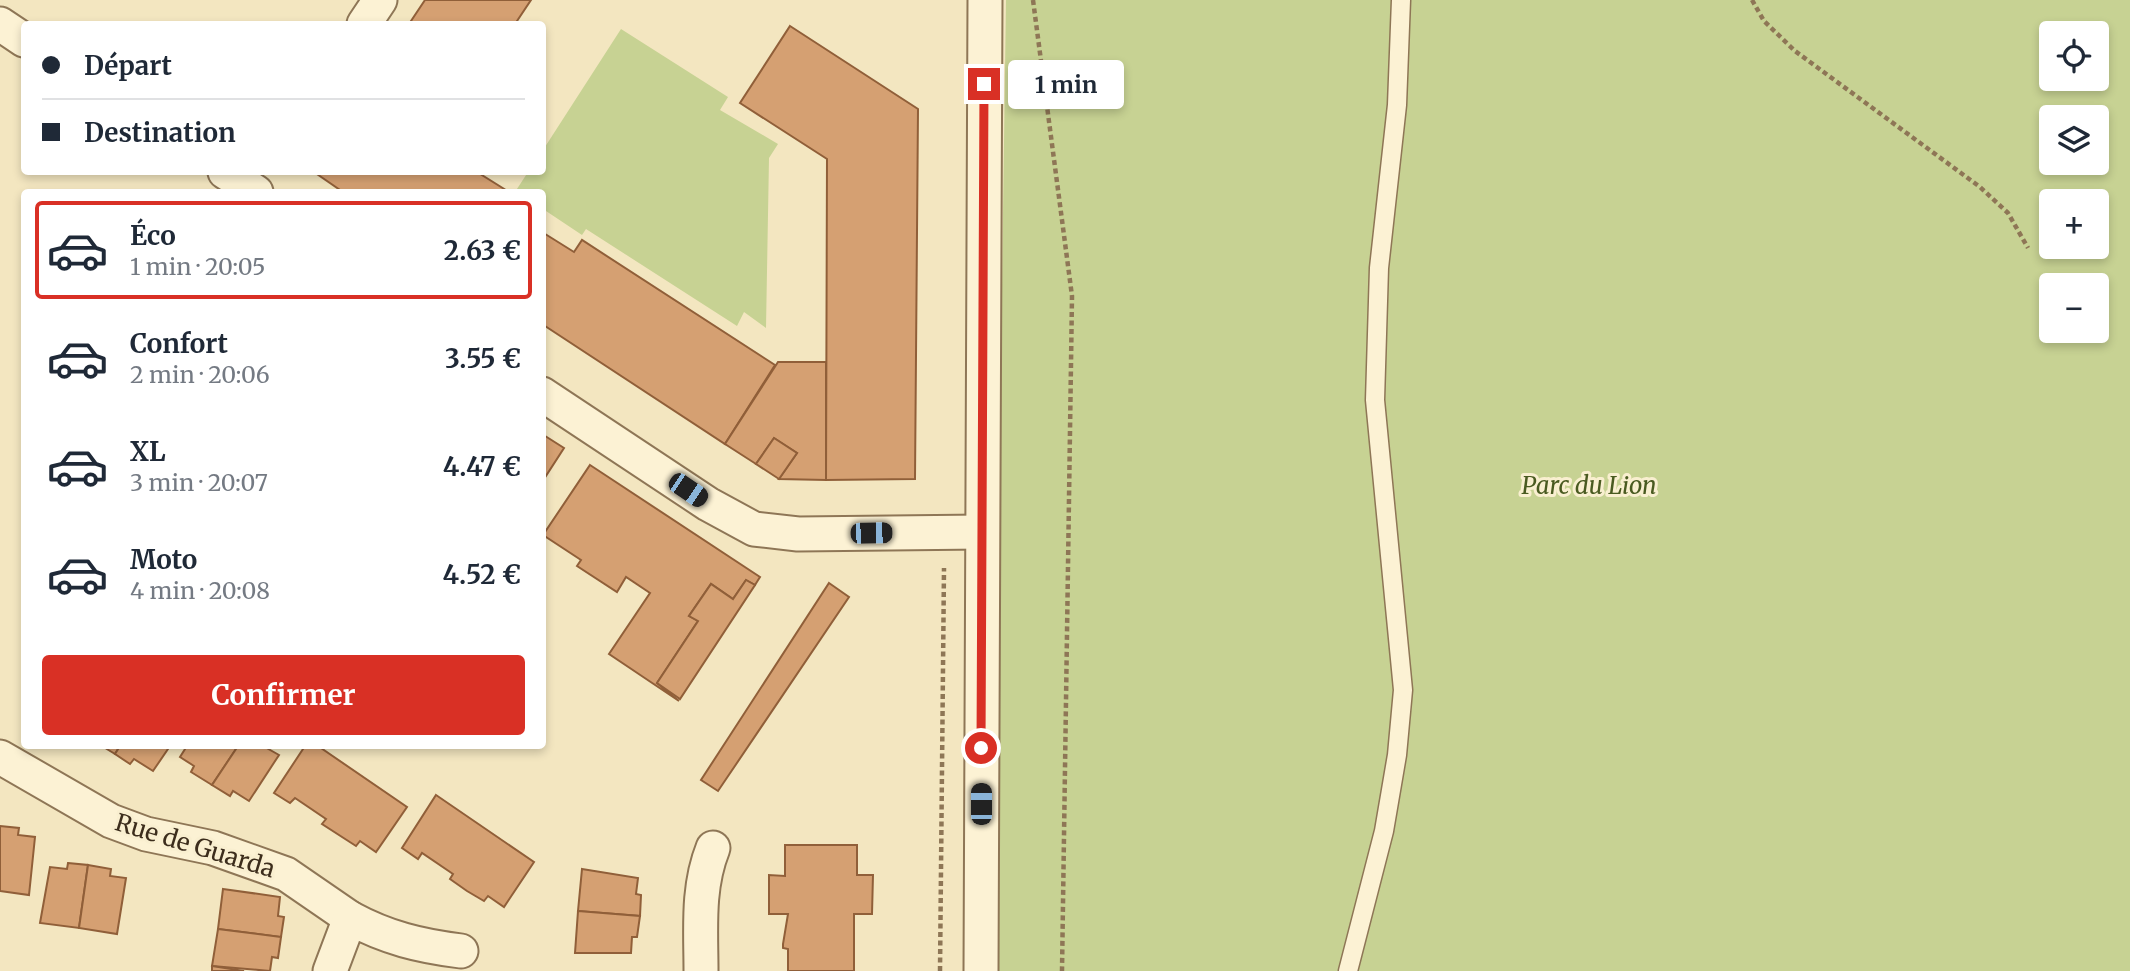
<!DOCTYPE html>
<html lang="fr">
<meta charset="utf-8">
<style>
body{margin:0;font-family:Merriweather,serif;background:#f2f2f3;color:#1f2937;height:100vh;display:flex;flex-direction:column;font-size:26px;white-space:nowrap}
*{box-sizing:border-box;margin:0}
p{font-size:23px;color:#747a83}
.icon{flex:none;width:38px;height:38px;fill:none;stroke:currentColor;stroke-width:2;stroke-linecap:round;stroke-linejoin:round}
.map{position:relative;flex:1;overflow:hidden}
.side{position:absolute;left:21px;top:189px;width:525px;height:560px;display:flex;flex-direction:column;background:#fff;border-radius:7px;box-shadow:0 4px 10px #0003}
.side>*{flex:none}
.banner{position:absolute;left:21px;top:21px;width:525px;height:154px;border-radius:7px;box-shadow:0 4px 10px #0003;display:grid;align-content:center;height:154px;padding:0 21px;background:#fff}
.tools{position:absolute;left:2039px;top:21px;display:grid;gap:14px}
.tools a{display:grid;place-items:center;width:70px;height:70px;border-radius:7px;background:#fff;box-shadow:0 4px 10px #0003;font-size:35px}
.end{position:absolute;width:32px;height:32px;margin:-16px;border:9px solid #d93025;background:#fff;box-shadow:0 0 0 4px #fff}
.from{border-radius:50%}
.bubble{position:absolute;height:49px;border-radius:7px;background:#fff;box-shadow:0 4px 10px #0003;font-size:23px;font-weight:700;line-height:49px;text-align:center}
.car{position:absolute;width:21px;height:42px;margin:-21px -10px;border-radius:9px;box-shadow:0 0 5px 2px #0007;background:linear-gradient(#222 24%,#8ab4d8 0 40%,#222 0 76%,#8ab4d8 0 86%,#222 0)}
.banner b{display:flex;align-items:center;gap:24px;height:66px;font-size:26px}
.banner b+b{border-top:2px solid #e0e1e3}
.banner i{width:18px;height:18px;background:#1f2937}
ul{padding:12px 0 0;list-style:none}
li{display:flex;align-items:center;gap:21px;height:98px;margin:0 14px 10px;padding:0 7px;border:4px solid transparent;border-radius:7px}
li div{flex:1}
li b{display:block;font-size:26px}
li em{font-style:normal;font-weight:700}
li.selected{border-color:#d93025}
li>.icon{width:63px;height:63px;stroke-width:1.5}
.action{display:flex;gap:14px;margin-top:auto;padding:14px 21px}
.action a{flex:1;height:80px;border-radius:7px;background:#d93025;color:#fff;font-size:28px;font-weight:700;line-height:80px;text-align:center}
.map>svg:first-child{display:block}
.green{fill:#c7d293;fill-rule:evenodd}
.building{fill:#d5a072;stroke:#905f39;stroke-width:2}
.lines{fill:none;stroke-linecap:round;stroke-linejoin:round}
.lane-casing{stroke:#8e7656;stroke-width:21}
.street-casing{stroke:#8e7656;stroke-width:37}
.path{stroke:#8e7656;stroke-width:4.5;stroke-dasharray:5 3.5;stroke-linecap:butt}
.lane{stroke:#fcf2d4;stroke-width:18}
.street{stroke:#fcf2d4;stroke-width:33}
.route{stroke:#d93025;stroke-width:9}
.labels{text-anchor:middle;stroke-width:6;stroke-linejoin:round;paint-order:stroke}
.park-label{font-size:24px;font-style:italic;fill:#495a20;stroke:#f9efd0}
.street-label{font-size:24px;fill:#3c2d1c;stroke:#f9efd0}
</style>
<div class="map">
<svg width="2130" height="971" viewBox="0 0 2130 971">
<rect width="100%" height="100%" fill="#f3e6c0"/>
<g class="green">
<path d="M1006,0H2130V971H999L997,642ZM2051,33H2096V79H2051ZM2051,117H2096V163H2051ZM2051,201H2096V247H2051ZM2051,285H2096V331H2051Z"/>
<path d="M621,29L728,97L720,110L778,144L769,158L766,328L744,312L737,326L586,229L582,235L543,209L542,192H515L528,172H542L543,150Z"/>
</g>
<g class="building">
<path d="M425,0H531L515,24H409Z"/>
<path d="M790,26L918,109L915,479L826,480L827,159L740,103Z"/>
<path d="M314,172H477L509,192H343Z"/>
<path d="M542,232L574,252L582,240L775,365L725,444L542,324Z"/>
<path d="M778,362H826V480L779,479L797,453L774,438L756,464L725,444Z"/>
<path d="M542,434L564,448L542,482Z"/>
<path d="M774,438L797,453L779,479L756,464Z"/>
<path d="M590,465L760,577L755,585L746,580L733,599L711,584L689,616L698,621L657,683L679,701L609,654L650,593L626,577L617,592L577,566L581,560L543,535Z"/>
<path d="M746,580L755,585L680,699L657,683L698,621L689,616L711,584L733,599Z"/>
<path d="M829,583L849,597L718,791L701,780Z"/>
<path d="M102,746H120L115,754Z"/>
<path d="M120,746H170L153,771L134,759L130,764L115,754Z"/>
<path d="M187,746H238L212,785L191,772L194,766L180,757Z"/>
<path d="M238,746H263L279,755L249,801L233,791L230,796L212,785Z"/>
<path d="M305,746H318L407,807L376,852L360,841L356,846L322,824L326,819L295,798L290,803L274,793Z"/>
<path d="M436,795L534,862L504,907L488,896L484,901L467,891L450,879L453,874L422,853L418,859L402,848Z"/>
<path d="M0,826L19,828L18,835L35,837L29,895L0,891Z"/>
<path d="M785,845H857V875H873L872,914H854V971H788V949L783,948V944L788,914H769V875L785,876Z"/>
<path d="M68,863L88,865L79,928L40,923L50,867L67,869Z"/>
<path d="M88,865L111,869L110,876L126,878L117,934L79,928Z"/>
<path d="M582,869L638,878L636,894L641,895L640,916L578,911Z"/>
<path d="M223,889L280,897L278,916L284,917L281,937L218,929Z"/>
<path d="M578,911L640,916L637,937H632L631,953H575Z"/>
<path d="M218,929L281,937L278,958L272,957L270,971L212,966Z"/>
<path d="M212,966L244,971H212Z"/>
</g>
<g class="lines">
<g class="lane-casing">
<path id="lane" d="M1348,971L1384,831L1397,755L1403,690L1375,400L1379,268L1397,105L1401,0"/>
</g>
<g class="street-casing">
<g id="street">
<path d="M0,24L24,40"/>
<path d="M364,24L380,0"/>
<path d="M225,172L256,192"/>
<path d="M542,394L708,504L754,529L798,534L982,532"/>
<path d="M0,757L111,821L146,834L213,848L286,874L350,918"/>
<path d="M330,971L350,918C387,938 420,946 461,951"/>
<path d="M701,971C701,929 697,888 713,848"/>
<path d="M981,971L985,0"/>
</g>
</g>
<g class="path">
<path d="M1033,0L1072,296L1062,971"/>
<path d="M1752,0L1764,21L1795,51L1980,187L2008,213L2028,248"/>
<path d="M940,971L944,568"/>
</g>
<use href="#lane" class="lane"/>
<use href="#street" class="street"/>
</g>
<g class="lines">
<path class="route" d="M981,748L984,84"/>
</g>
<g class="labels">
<g class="park-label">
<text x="1589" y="494">Parc du Lion</text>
</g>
<g class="street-label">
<text transform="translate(195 846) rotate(17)" y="8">Rue de Guarda</text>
</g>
</g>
</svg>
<div class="tools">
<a><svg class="icon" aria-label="locate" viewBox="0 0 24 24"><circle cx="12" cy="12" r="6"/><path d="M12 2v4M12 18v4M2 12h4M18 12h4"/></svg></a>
<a><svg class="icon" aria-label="layers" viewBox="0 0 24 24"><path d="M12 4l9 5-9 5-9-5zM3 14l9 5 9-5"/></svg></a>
<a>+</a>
<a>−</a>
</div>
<i class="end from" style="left:981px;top:748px"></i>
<i class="end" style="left:984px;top:84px"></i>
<div class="bubble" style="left:1008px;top:60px;width:116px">1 min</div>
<i class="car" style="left:688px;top:490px;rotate:124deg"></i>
<i class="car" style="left:871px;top:533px;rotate:89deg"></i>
<i class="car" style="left:981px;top:804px;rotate:0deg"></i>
<div class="banner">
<b><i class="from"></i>Départ</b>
<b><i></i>Destination</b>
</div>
<section class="side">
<ul>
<li class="selected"><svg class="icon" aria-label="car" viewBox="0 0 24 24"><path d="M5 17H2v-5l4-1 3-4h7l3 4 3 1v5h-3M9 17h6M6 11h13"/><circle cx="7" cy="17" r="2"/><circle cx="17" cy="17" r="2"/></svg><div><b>Éco</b><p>1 min · 20:05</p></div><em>2.63 €</em></li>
<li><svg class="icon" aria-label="car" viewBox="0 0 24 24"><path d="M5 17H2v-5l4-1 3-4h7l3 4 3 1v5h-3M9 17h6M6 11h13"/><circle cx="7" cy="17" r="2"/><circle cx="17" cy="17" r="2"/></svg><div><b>Confort</b><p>2 min · 20:06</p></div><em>3.55 €</em></li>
<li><svg class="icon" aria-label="car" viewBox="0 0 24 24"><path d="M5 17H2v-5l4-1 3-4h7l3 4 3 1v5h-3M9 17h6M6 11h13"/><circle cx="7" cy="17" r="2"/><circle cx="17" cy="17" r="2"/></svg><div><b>XL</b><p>3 min · 20:07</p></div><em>4.47 €</em></li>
<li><svg class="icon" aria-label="car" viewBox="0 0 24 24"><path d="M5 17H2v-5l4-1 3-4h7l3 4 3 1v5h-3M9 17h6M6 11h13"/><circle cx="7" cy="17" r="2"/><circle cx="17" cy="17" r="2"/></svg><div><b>Moto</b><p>4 min · 20:08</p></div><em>4.52 €</em></li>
</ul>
<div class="action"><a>Confirmer</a></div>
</section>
</div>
